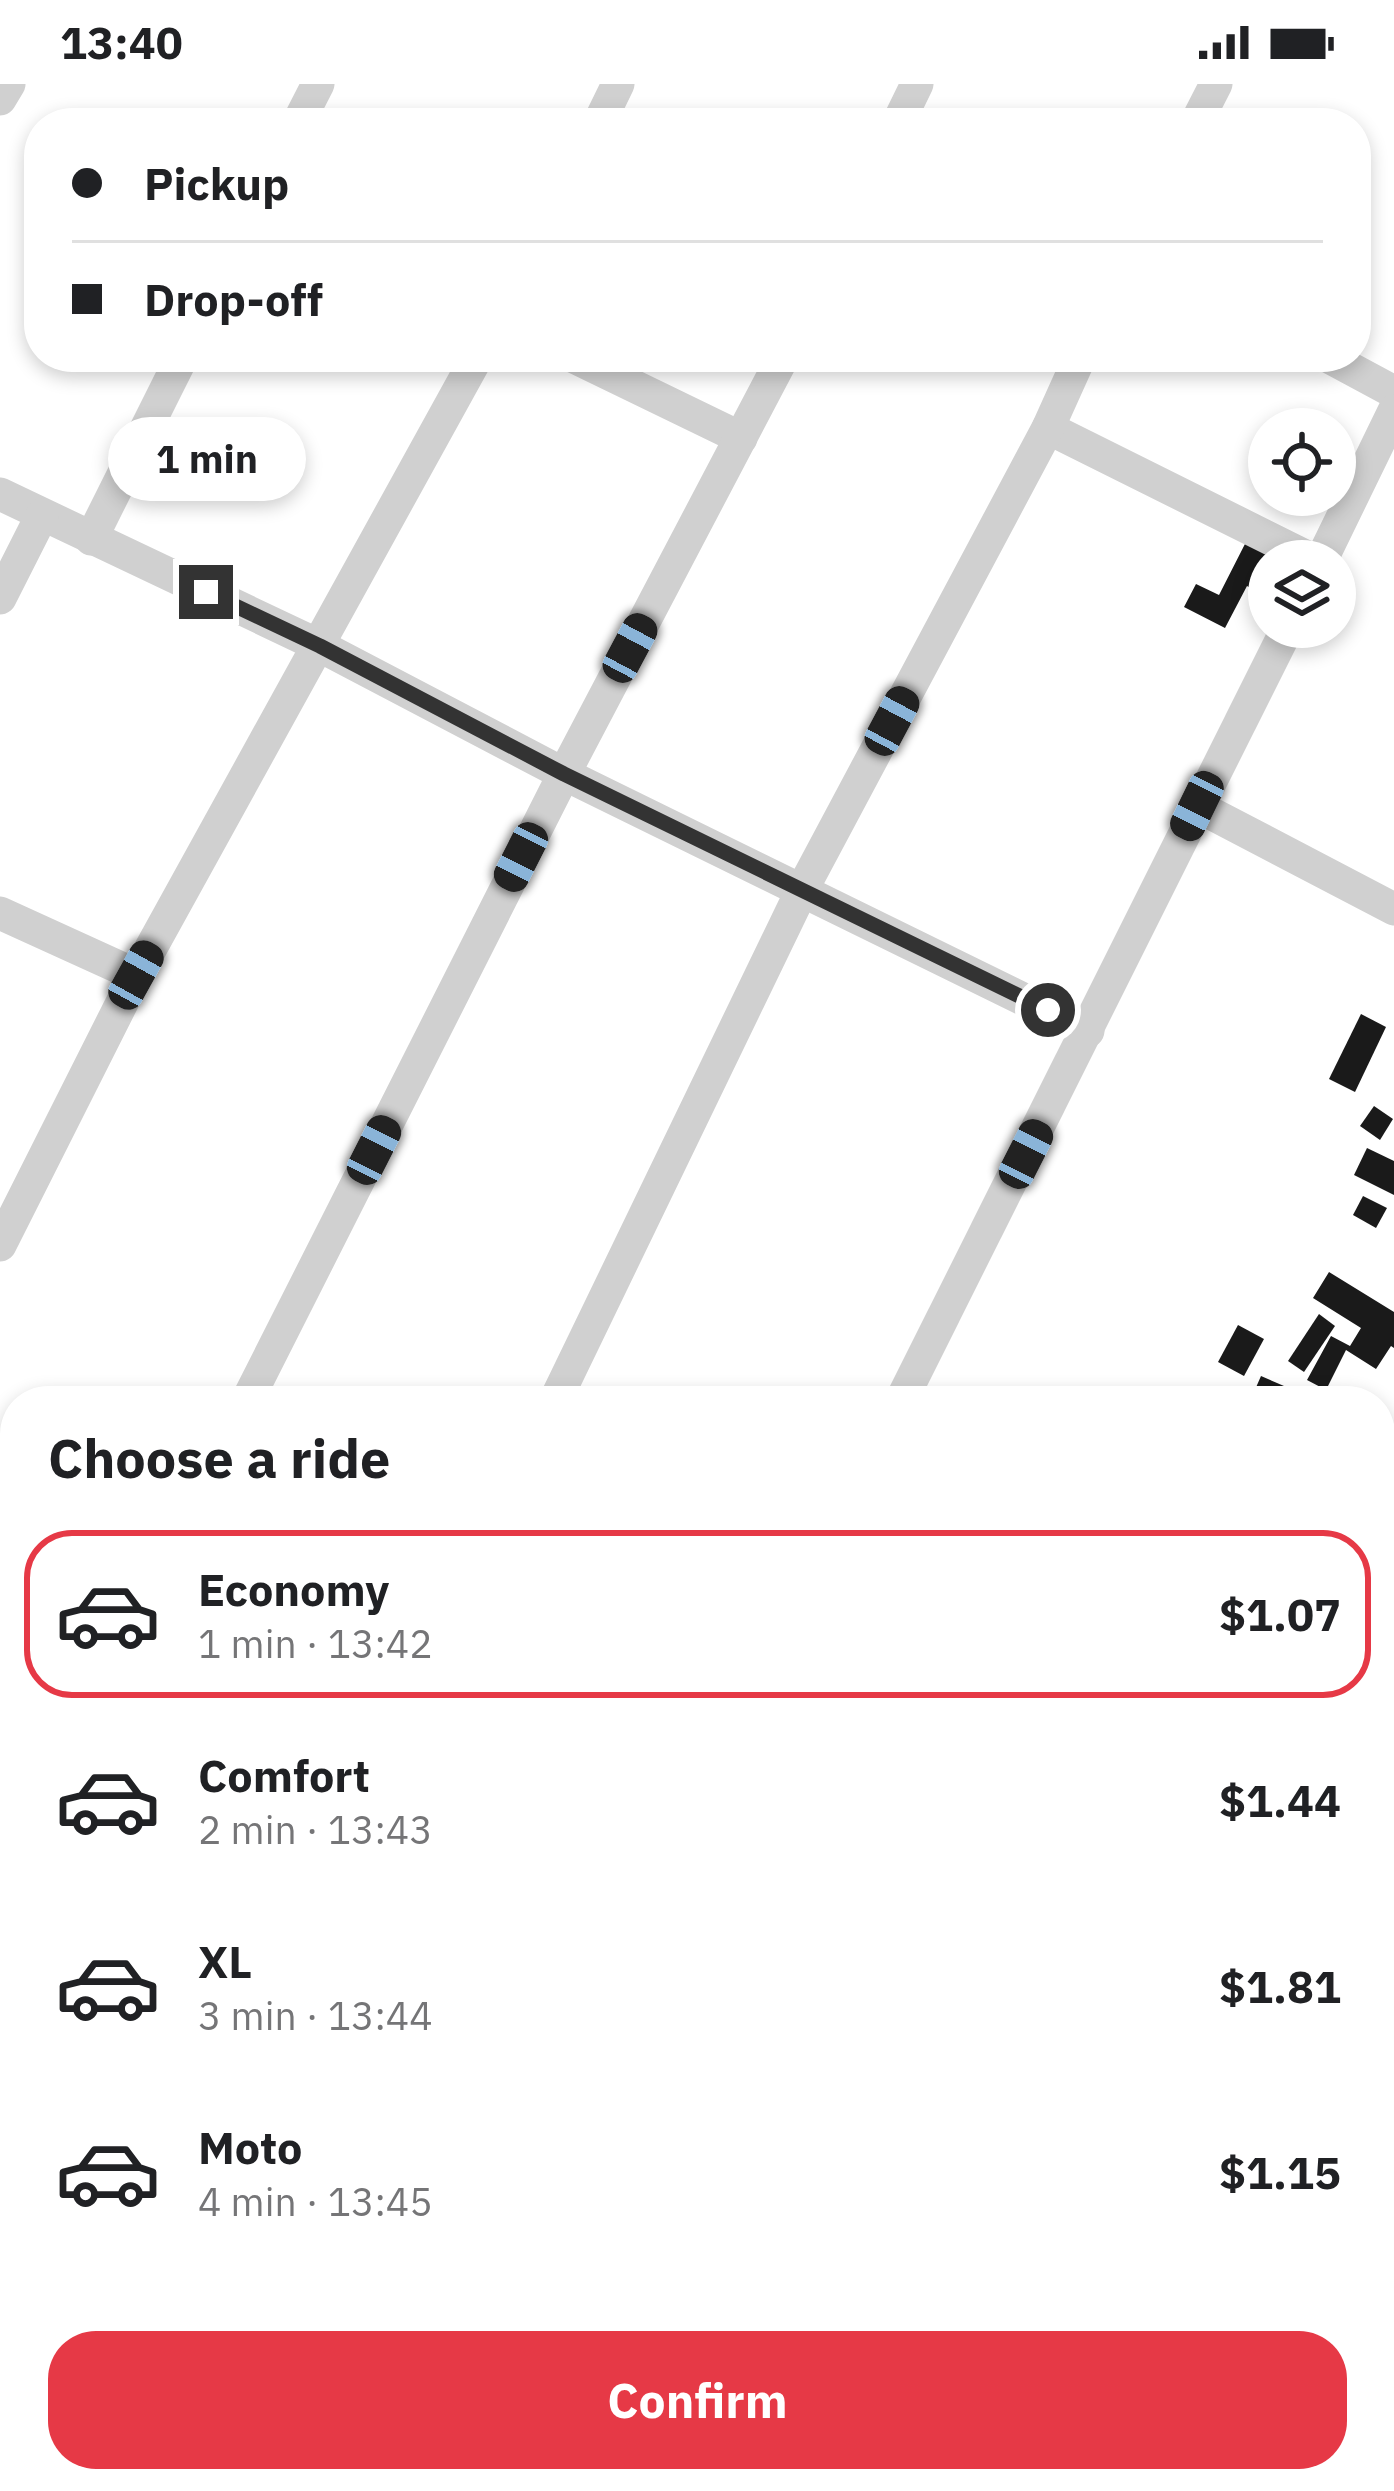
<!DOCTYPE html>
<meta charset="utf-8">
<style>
body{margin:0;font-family:"IBM Plex Sans",sans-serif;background:#f2f2f2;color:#202124;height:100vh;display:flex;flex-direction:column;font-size:45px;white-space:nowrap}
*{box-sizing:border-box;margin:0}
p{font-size:39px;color:#757577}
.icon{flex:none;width:66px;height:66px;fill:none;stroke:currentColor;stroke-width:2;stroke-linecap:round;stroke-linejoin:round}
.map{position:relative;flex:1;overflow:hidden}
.panel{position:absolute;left:0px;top:1302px;width:1395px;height:1107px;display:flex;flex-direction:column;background:#fff;border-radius:48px 48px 0 0;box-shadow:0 6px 18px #0003}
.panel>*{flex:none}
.hud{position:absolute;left:24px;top:24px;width:1347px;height:264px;border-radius:48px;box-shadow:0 6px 18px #0003;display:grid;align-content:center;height:264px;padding:0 48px;background:#fff}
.buttons{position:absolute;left:1248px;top:324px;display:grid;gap:24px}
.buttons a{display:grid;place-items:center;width:108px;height:108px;border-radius:50%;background:#fff;box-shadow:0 6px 18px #0003;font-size:60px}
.end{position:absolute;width:54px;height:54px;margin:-27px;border:15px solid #333;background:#fff;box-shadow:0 0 0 6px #fff}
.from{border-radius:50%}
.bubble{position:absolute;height:84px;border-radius:42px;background:#fff;box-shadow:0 6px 18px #0003;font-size:39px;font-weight:700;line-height:84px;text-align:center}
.car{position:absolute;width:36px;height:72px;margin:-36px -18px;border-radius:15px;box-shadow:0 0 9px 3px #0007;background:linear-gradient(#222 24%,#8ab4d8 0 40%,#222 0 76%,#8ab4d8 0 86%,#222 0)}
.hud b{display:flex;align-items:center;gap:42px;height:114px;font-size:45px}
.hud b+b{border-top:3px solid #e0e0e0}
.hud i{width:30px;height:30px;background:#202124}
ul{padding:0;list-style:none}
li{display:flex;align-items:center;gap:36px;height:168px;margin:0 24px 18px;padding:0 24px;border:6px solid transparent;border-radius:48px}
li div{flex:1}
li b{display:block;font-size:45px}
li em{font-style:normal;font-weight:700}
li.selected{border-color:#e63946}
li>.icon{width:108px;height:108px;stroke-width:1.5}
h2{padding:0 48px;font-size:54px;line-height:144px}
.cta{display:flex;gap:24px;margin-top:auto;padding:24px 48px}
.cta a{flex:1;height:138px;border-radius:48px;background:#e63946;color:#fff;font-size:48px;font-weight:700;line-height:138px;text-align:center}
.status{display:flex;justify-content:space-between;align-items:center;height:84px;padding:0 60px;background:#fff;direction:ltr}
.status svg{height:33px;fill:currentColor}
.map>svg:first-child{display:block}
.building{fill:#1a1a1a}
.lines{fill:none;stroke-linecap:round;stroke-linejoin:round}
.minor{stroke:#d0d0d0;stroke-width:33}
.route{stroke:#333;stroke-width:15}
</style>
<div class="status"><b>13:40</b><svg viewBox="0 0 49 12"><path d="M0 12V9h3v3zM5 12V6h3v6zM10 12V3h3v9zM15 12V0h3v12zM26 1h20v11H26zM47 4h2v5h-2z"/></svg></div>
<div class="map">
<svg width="1394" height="2407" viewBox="0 0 1394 2407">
<rect width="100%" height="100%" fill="#fff"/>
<g class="building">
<path d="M1247,456L1278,477H1269V494L1261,510L1247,502L1225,544L1184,523L1196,500L1219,511Z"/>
<path d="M1361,930L1386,943L1355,1008L1329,995Z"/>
<path d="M1374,1022L1393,1035L1380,1056L1360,1042Z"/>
<path d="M1367,1064L1394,1077V1111L1354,1091Z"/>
<path d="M1363,1112L1387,1124L1376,1144L1353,1131Z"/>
<path d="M1329,1188L1394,1228V1264L1391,1262L1376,1285L1346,1266L1326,1306L1307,1296L1331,1252L1350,1262L1361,1244L1313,1214Z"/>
<path d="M1319,1230L1335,1242L1304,1288L1288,1277Z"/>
<path d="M1238,1241L1264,1255L1244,1292L1218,1278Z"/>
<path d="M1261,1292L1319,1317H1250Z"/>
<path d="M1394,1549V1611L1387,1624L1380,1621V1577Z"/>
<path d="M1380,1705L1394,1712L1381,1742L1394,1747V1781L1380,1815Z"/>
<path d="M1390,1796L1394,1798V1840L1380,1834V1819Z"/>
<path d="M1380,1838L1394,1844V1905L1380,1899Z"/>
<path d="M1380,2293L1394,2300V2330L1380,2323Z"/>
<path d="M1386,2350L1394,2354V2391L1380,2385V2363Z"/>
<path d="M857,2394H882L887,2397L880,2407H857L852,2403Z"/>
<path d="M1011,2394H1045L1039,2407H1005Z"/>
<path d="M1049,2394H1078L1091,2399L1087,2407H1043Z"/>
</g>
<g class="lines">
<g class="minor">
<path d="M0,15L9,0"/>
<path d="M298,39L318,0"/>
<path d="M599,39L618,0"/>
<path d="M898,39L917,0"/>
<path d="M1196,39L1216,0"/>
<path d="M574,273L741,354"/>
<path d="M1329,273L1394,308"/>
<path d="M1048,344L1315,477"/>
<path d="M0,410L320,562L564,690L1088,947"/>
<path d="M91,455L182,273"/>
<path d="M1321,477L1394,327"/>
<path d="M0,514L42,431"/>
<path d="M1197,722L1394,825"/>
<path d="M0,829L136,891"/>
<path d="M0,1161L136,891L477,273"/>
<path d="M247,1317L564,690L783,273"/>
<path d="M555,1317L803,804L1048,344L1080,273"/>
<path d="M901,1317L1288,543"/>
<path d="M1380,1479L1394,1449"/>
<path d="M1380,1674L1394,1680"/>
<path d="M0,1803L15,1775"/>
<path d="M1380,1998L1394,2005"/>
<path d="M1380,2098L1394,2073"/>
<path d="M10,2407L17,2394"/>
<path d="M350,2407L357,2394"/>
<path d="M933,2407L939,2394"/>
<path d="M1217,2407L1224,2394"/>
</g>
</g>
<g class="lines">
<path class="route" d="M206,508L320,562L564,690L1048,926"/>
</g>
</svg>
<div class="buttons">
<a><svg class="icon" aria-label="locate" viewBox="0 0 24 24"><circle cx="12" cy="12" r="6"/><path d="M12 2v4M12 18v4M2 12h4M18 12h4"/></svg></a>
<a><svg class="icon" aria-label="layers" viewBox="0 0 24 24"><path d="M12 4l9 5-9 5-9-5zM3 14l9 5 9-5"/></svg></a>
</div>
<i class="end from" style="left:1048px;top:926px"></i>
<i class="end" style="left:206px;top:508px"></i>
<div class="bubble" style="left:108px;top:333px;width:198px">1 min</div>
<i class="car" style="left:630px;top:564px;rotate:28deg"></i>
<i class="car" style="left:892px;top:637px;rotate:28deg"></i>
<i class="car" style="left:1197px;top:722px;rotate:206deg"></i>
<i class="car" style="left:521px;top:773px;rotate:207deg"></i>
<i class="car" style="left:136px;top:891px;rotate:29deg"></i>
<i class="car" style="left:374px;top:1066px;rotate:27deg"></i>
<i class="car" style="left:1026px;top:1070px;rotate:27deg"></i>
<div class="hud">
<b><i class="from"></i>Pickup</b>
<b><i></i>Drop-off</b>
</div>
<section class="panel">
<h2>Choose a ride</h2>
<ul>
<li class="selected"><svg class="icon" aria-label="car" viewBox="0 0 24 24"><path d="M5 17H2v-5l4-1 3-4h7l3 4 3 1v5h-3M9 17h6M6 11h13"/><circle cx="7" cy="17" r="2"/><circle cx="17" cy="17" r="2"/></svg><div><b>Economy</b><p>1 min · 13:42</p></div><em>$1.07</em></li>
<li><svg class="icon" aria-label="car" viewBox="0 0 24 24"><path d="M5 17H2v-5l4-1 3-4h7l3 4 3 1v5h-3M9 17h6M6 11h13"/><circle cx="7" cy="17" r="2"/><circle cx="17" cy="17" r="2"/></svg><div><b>Comfort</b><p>2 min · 13:43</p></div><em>$1.44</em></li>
<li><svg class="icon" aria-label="car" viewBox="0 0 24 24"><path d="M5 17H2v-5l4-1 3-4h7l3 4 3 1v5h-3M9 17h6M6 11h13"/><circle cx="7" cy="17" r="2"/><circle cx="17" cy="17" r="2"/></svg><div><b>XL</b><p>3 min · 13:44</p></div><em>$1.81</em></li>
<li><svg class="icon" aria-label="car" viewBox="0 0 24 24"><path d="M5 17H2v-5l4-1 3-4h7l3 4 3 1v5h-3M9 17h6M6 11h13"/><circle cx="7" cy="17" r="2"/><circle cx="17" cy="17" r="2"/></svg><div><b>Moto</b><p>4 min · 13:45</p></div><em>$1.15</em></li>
</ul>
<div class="cta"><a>Confirm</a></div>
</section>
</div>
